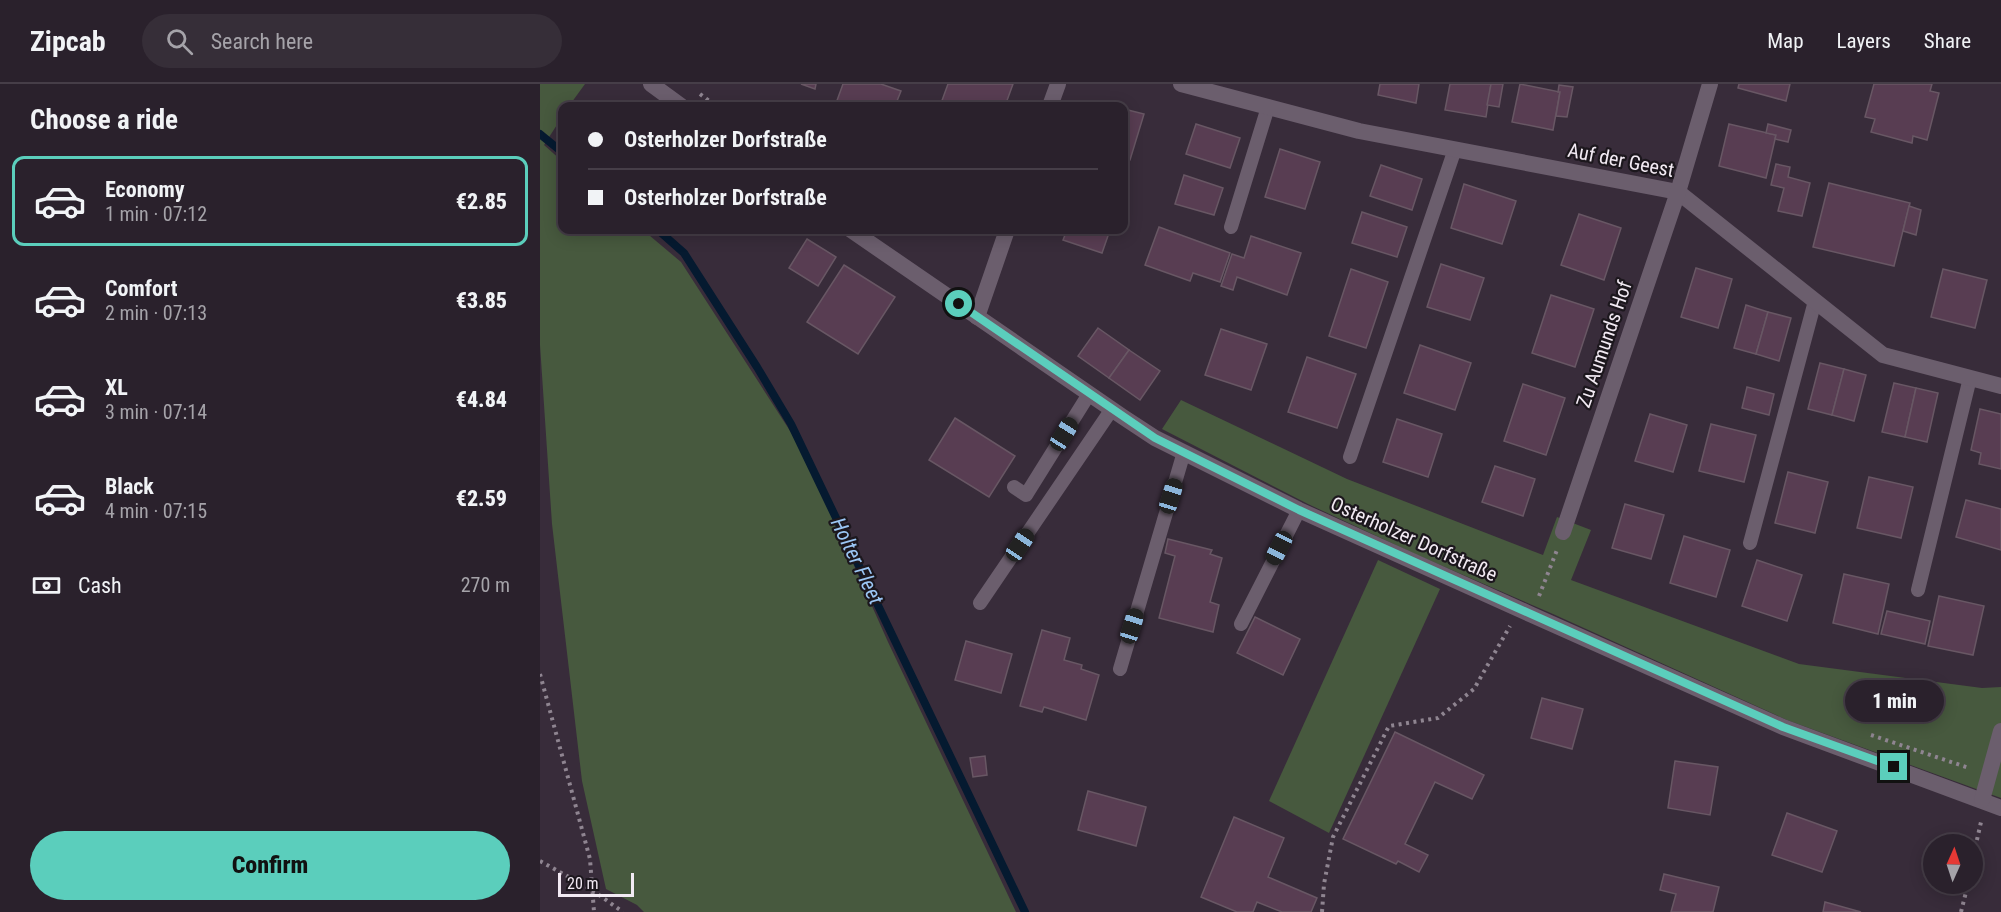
<!DOCTYPE html>
<meta charset="utf-8">
<style>
body{margin:0;font-family:"Roboto Condensed",sans-serif;background:#362e38;color:#f1f3f6;height:100vh;display:flex;flex-direction:column;font-size:22px;white-space:nowrap}
*{box-sizing:border-box;margin:0}
p{font-size:20px;color:#a5a3a9}
.icon{flex:none;width:33px;height:33px;fill:none;stroke:currentColor;stroke-width:2;stroke-linecap:round;stroke-linejoin:round}
.map{position:relative;flex:1;overflow:hidden}
.details{display:flex;flex-direction:column;background:#2a212c;width:540px}
.details>*{flex:none}
.top-card{position:absolute;left:18px;top:18px;width:570px;height:132px;border-radius:12px;box-shadow:0 3px 15px #0003,0 0 0 2px #463e48;display:grid;align-content:center;height:132px;padding:0 30px;background:#2a212c}
.needle{width:39px;rotate:3deg}
.controls{position:absolute;left:1383px;top:750px;display:grid;gap:12px}
.controls a{display:grid;place-items:center;width:60px;height:60px;border-radius:50%;background:#2a212c;box-shadow:0 3px 15px #0003,0 0 0 2px #463e48;font-size:30px}
.scale{position:absolute;left:18px;bottom:15px;width:76px;box-sizing:border-box;padding-left:6px;border:3px solid #f2eaf3;border-top:0;font-size:16px;line-height:21px;white-space:nowrap;color:#f2eaf3;-webkit-text-stroke:4px #1c171d;paint-order:stroke}
.end{position:absolute;width:27px;height:27px;margin:-14px;border:8px solid #5bcebc;background:#111;box-shadow:0 0 0 3px #111}
.from{border-radius:50%}
.bubble{position:absolute;height:42px;border-radius:21px;background:#2a212c;box-shadow:0 3px 15px #0003,0 0 0 2px #463e48;font-size:20px;font-weight:800;line-height:42px;text-align:center}
.car{position:absolute;width:18px;height:36px;margin:-18px -9px;border-radius:8px;box-shadow:0 0 4px 2px #0007;background:linear-gradient(#222 24%,#8ab4d8 0 40%,#222 0 76%,#8ab4d8 0 86%,#222 0)}
.top-card b{display:flex;align-items:center;gap:21px;height:57px;font-size:22px}
.top-card b+b{border-top:2px solid #463e48}
.top-card i{width:15px;height:15px;background:#f1f3f6}
ul{padding:0;list-style:none}
li{display:flex;align-items:center;gap:18px;height:90px;margin:0 12px 9px;padding:0 18px;border:3px solid transparent;border-radius:12px}
li div{flex:1}
li b{display:block;font-size:22px}
li em{font-style:normal;font-weight:800}
li.current{border-color:#5bcebc}
li>.icon{width:54px;height:54px;stroke-width:1.5}
h2{padding:0 30px;font-size:27px;line-height:72px}
.pay{display:flex;align-items:center;gap:15px;height:66px;padding:0 30px;font-size:22px}
.pay p{margin-inline-start:auto}
.cta{display:flex;gap:12px;margin-top:auto;padding:12px 30px}
.cta a{flex:1;height:69px;border-radius:36px;background:#5bcebc;color:#111;font-size:24px;font-weight:800;line-height:69px;text-align:center}
header{display:flex;align-items:center;gap:36px;box-sizing:border-box;height:84px;padding:0 30px;background:#2a212c;border-bottom:2px solid #463e48}
header strong{font-size:28px}
nav{display:flex;gap:33px;margin-inline-start:auto;font-size:21px}
.search{width:420px;height:54px;background:#362e38;display:flex;align-items:center;gap:15px;box-sizing:border-box;padding:0 21px;border-radius:33px;color:#a5a3a9;font-size:22px}
main{display:flex;flex:1;min-height:0}
.map>svg:first-child{display:block}
.green{fill:#47593e}
.lines{fill:none;stroke-linecap:round;stroke-linejoin:round}
.stream{stroke:#051a30;stroke-width:8}
.building{fill:#583d52;stroke:#685764;stroke-width:1.5}
.path{stroke:#8f8591;stroke-width:4;stroke-dasharray:3 4.5;stroke-linecap:butt}
.service{stroke:#6b5e6d;stroke-width:14}
.minor{stroke:#6b5e6d;stroke-width:16}
.route{stroke:#5bcebc;stroke-width:8}
.labels{text-anchor:middle;stroke-width:4.5;stroke-linejoin:round;paint-order:stroke}
.street-label{font-size:20px;fill:#f2eaf3;stroke:#1c171d}
.water-label{font-size:21px;font-style:italic;fill:#9bc6f4;stroke:#1c171d}
</style>
<header>
<strong>Zipcab</strong>
<div class="search"><svg class="icon" aria-label="search" viewBox="0 0 24 24"><circle cx="10" cy="10" r="6"/><path d="M15 15l6 6"/></svg>Search here</div>
<nav><a>Map</a><a>Layers</a><a>Share</a></nav>
</header>
<main>
<section class="details">
<h2>Choose a ride</h2>
<ul>
<li class="current"><svg class="icon" aria-label="car" viewBox="0 0 24 24"><path d="M5 17H2v-5l4-1 3-4h7l3 4 3 1v5h-3M9 17h6M6 11h13"/><circle cx="7" cy="17" r="2"/><circle cx="17" cy="17" r="2"/></svg><div><b>Economy</b><p>1 min · 07:12</p></div><em>€2.85</em></li>
<li><svg class="icon" aria-label="car" viewBox="0 0 24 24"><path d="M5 17H2v-5l4-1 3-4h7l3 4 3 1v5h-3M9 17h6M6 11h13"/><circle cx="7" cy="17" r="2"/><circle cx="17" cy="17" r="2"/></svg><div><b>Comfort</b><p>2 min · 07:13</p></div><em>€3.85</em></li>
<li><svg class="icon" aria-label="car" viewBox="0 0 24 24"><path d="M5 17H2v-5l4-1 3-4h7l3 4 3 1v5h-3M9 17h6M6 11h13"/><circle cx="7" cy="17" r="2"/><circle cx="17" cy="17" r="2"/></svg><div><b>XL</b><p>3 min · 07:14</p></div><em>€4.84</em></li>
<li><svg class="icon" aria-label="car" viewBox="0 0 24 24"><path d="M5 17H2v-5l4-1 3-4h7l3 4 3 1v5h-3M9 17h6M6 11h13"/><circle cx="7" cy="17" r="2"/><circle cx="17" cy="17" r="2"/></svg><div><b>Black</b><p>4 min · 07:15</p></div><em>€2.59</em></li>
</ul>
<div class="pay"><svg class="icon" aria-label="cash" viewBox="0 0 24 24"><path d="M3 7h18v10H3z"/><circle cx="12" cy="12" r="2"/></svg>Cash<p>270 m</p></div>
<div class="cta"><a>Confirm</a></div>
</section>
<div class="map">
<svg width="1461" height="828" viewBox="0 0 1461 828">
<rect width="100%" height="100%" fill="#382c3a"/>
<g class="green">
<path d="M0,0H45L29,22H22V33L4,61L22,77V146H103L141,178L263,367L348,558L476,828H104L97,821L66,805L42,697L12,440L0,261Z"/>
<path d="M641,316L807,395L1003,471L1017,433L1051,446L1031,496L1259,580L1442,604L1461,603V714L1247,636L1013,530L875,470L768,420L622,345Z"/>
<path d="M838,476L900,505L789,749L729,717Z"/>
</g>
<g class="lines">
<g class="stream">
<path d="M0,50L22,68"/>
<path d="M118,146L144,169L217,283L251,340L485,828"/>
</g>
</g>
<g class="building">
<path d="M261,0H276L275,5Z"/>
<path d="M303,0H341L361,7L355,22H295Z"/>
<path d="M408,0H473L465,22H400Z"/>
<path d="M840,0H879L876,19L838,11Z"/>
<path d="M910,0H951L946,33L905,26Z"/>
<path d="M951,0H963L959,23L947,21Z"/>
<path d="M980,0L1020,8L1013,46L972,38Z"/>
<path d="M1199,0H1250L1246,17L1198,4Z"/>
<path d="M1334,0H1392L1390,7L1399,9L1387,56L1373,52L1372,59L1331,48L1335,35L1325,33Z"/>
<path d="M1019,1L1033,3L1027,33L1016,32L1020,8H1018Z"/>
<path d="M560,18L577,22H559Z"/>
<path d="M584,25L604,30L590,76L584,75Z"/>
<path d="M656,40L700,54L690,84L646,70Z"/>
<path d="M1189,40L1236,51L1226,94L1179,82Z"/>
<path d="M1228,40L1251,46L1248,58L1235,55L1236,51L1226,49Z"/>
<path d="M740,65L780,78L765,125L725,113Z"/>
<path d="M1236,80L1250,83L1248,93L1270,99L1262,132L1238,127L1244,104L1231,101Z"/>
<path d="M841,81L882,95L872,126L830,112Z"/>
<path d="M644,91L683,104L674,131L635,120Z"/>
<path d="M1289,99L1370,119L1354,182L1273,163Z"/>
<path d="M924,100L976,117L962,160L911,144Z"/>
<path d="M1369,122L1381,126L1376,151L1363,147Z"/>
<path d="M822,128L867,143L857,173L812,159Z"/>
<path d="M1039,130L1081,144L1064,196L1021,181Z"/>
<path d="M619,143L690,169L680,198L653,189L650,197L605,181Z"/>
<path d="M527,146H570L562,169L523,156Z"/>
<path d="M711,152L761,169L747,211L697,193L693,206L681,202L692,170L704,174Z"/>
<path d="M267,155L296,173L278,202L249,184Z"/>
<path d="M901,180L944,194L930,236L887,223Z"/>
<path d="M304,181L355,213L318,270L267,238Z"/>
<path d="M1156,184L1192,195L1178,244L1141,233Z"/>
<path d="M811,185L848,198L826,264L789,252Z"/>
<path d="M1403,185L1447,196L1435,244L1391,233Z"/>
<path d="M1011,211L1054,225L1035,283L992,269Z"/>
<path d="M1206,221L1228,228L1216,270L1194,264Z"/>
<path d="M1228,228L1251,234L1239,277L1216,270Z"/>
<path d="M558,244L589,266L569,294L538,272Z"/>
<path d="M681,245L727,260L711,306L665,291Z"/>
<path d="M880,261L931,279L915,326L864,309Z"/>
<path d="M589,266L620,287L600,316L569,294Z"/>
<path d="M767,273L816,290L797,344L748,328Z"/>
<path d="M1280,279L1304,285L1292,331L1268,325Z"/>
<path d="M1304,285L1326,291L1314,337L1292,331Z"/>
<path d="M1354,299L1376,304L1365,353L1342,348Z"/>
<path d="M983,300L1025,314L1006,371L964,357Z"/>
<path d="M1207,303L1234,310L1229,331L1202,324Z"/>
<path d="M1376,304L1398,309L1387,358L1365,353Z"/>
<path d="M1440,325L1461,330V385L1439,380L1441,369L1431,366Z"/>
<path d="M1110,330L1147,341L1133,388L1095,377Z"/>
<path d="M415,334L475,372L449,413L389,376Z"/>
<path d="M857,335L902,350L888,393L843,378Z"/>
<path d="M1171,340L1216,351L1204,398L1159,387Z"/>
<path d="M955,382L995,395L983,432L942,418Z"/>
<path d="M1248,388L1288,398L1275,449L1235,439Z"/>
<path d="M1329,393L1373,403L1361,454L1317,444Z"/>
<path d="M1426,416L1461,425V466L1416,453Z"/>
<path d="M1085,420L1124,431L1111,475L1072,464Z"/>
<path d="M1144,452L1190,466L1176,513L1130,499Z"/>
<path d="M628,455L672,466L670,470L682,474L670,518L679,521L673,548L619,534L635,472L625,469Z"/>
<path d="M1217,476L1262,491L1247,537L1202,522Z"/>
<path d="M1304,490L1349,500L1338,550L1293,539Z"/>
<path d="M1399,512L1444,522L1433,571L1388,562Z"/>
<path d="M1347,527L1390,537L1385,560L1341,550Z"/>
<path d="M715,533L760,555L743,591L697,569Z"/>
<path d="M502,546L530,554L524,576L542,581L541,585L559,591L546,636L504,623L502,628L480,622Z"/>
<path d="M426,557L472,570L461,609L415,596Z"/>
<path d="M1002,614L1043,625L1032,665L991,654Z"/>
<path d="M855,648L944,691L932,715L895,698L865,760L888,771L879,788L858,777L856,780L803,755Z"/>
<path d="M445,672L447,691L433,693L430,674Z"/>
<path d="M1135,677L1178,683L1170,731L1128,724Z"/>
<path d="M548,707L606,723L596,762L538,746Z"/>
<path d="M1247,729L1297,747L1282,788L1232,771Z"/>
<path d="M694,733L744,754L728,793L777,814L771,828H742L717,818L713,828H697L661,813Z"/>
<path d="M1124,790L1179,803L1173,828H1131L1136,810L1120,806Z"/>
<path d="M1285,818L1321,828H1283Z"/>
</g>
<g class="lines">
<g class="path">
<path d="M160,10L176,22"/>
<path d="M999,512L1017,466"/>
<path d="M0,590L50,775L54,828"/>
<path d="M1331,651L1429,684"/>
<path d="M0,777L52,806L83,828"/>
<path d="M1432,778L1441,738"/>
<path d="M782,828L784,800L793,753L849,642L898,634L934,605L970,542"/>
<path d="M1421,828L1428,800"/>
</g>
<g class="service">
<path d="M691,143L728,23"/>
<path d="M810,373L915,65"/>
<path d="M474,403L486,411L549,310"/>
<path d="M1210,459L1275,217"/>
<path d="M1378,506L1430,294"/>
<path d="M440,519L572,325"/>
<path d="M701,540L759,426"/>
<path d="M580,585L644,368"/>
</g>
<g class="minor">
<path d="M111,0L141,22"/>
<path d="M641,0L819,47L1138,108L1343,271L1461,302"/>
<path d="M510,22L518,0"/>
<path d="M311,146L583,333L615,354L759,426L992,531L1243,643L1461,724"/>
<path d="M437,233L467,146"/>
<path d="M1023,448L1138,108L1170,0"/>
<path d="M1442,716L1461,647"/>
</g>
</g>
<g class="lines">
<path class="route" d="M419,220L615,354L759,426L1243,643L1354,683"/>
</g>
<g class="labels">
<g class="street-label">
<text transform="translate(1081 76) rotate(11)" y="7">Auf der Geest</text>
<text transform="translate(1064 260) rotate(-71)" y="7">Zu Aumunds Hof</text>
<text transform="translate(874 455) rotate(24)" y="7">Osterholzer Dorfstraße</text>
</g>
<g class="water-label">
<text transform="translate(317 477) rotate(64)" y="7">Holter Fleet</text>
</g>
</g>
</svg>
<div class="controls">
<a><svg class="needle" viewBox="-14 -14 28 28"><path d="M0-13l5 13h-10z" fill="#e53935"/><path d="M0 13l5-13h-10z" fill="#a5a3a9"/></svg></a>
</div>
<div class="scale">20 m</div>
<i class="end from" style="left:419px;top:220px"></i>
<i class="end" style="left:1354px;top:683px"></i>
<div class="bubble" style="left:1305px;top:596px;width:99px">1 min</div>
<i class="car" style="left:524px;top:350px;rotate:32deg"></i>
<i class="car" style="left:631px;top:412px;rotate:17deg"></i>
<i class="car" style="left:480px;top:461px;rotate:34deg"></i>
<i class="car" style="left:739px;top:464px;rotate:207deg"></i>
<i class="car" style="left:592px;top:542px;rotate:17deg"></i>
<div class="top-card">
<b><i class="from"></i>Osterholzer Dorfstraße</b>
<b><i></i>Osterholzer Dorfstraße</b>
</div>
</div>
</main>
